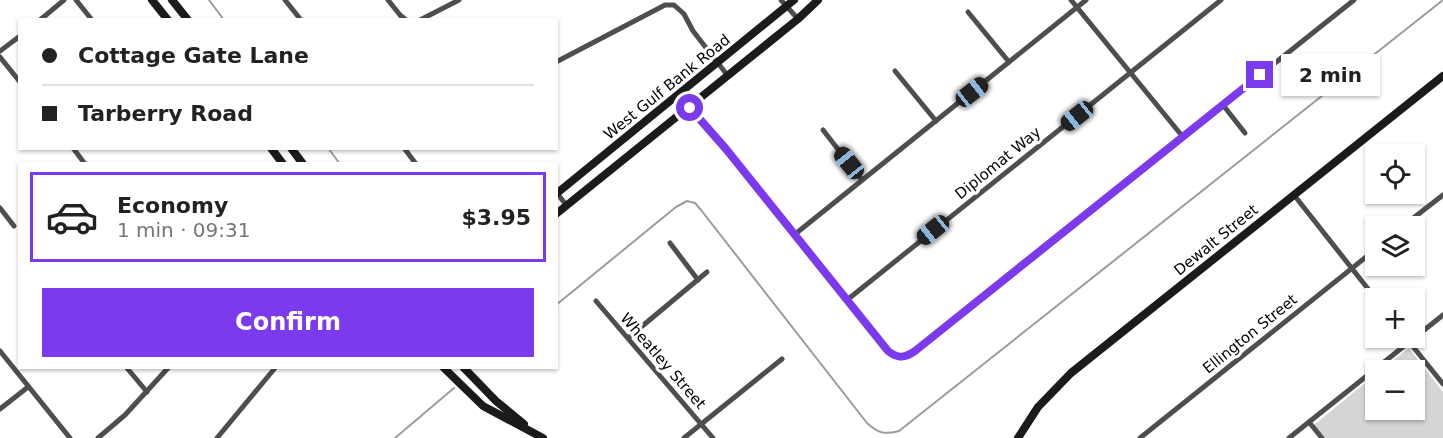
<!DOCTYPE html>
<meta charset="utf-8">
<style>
body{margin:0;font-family:"DejaVu Sans",sans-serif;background:#f6f6f6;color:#222;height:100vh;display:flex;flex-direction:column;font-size:22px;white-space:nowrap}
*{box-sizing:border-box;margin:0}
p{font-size:20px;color:#767676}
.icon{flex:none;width:33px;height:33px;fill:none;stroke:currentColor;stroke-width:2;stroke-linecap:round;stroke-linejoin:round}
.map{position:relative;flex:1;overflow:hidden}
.panel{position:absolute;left:18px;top:162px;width:540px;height:207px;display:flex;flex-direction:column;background:#fff;border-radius:0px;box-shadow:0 2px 4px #0004}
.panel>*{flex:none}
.top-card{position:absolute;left:18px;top:18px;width:540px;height:132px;border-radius:0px;box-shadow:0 2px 4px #0004;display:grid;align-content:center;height:132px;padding:0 24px;background:#fff}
.controls{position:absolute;left:1365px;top:144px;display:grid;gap:12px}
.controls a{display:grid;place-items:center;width:60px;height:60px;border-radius:0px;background:#fff;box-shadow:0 2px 4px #0004;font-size:30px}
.end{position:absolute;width:27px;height:27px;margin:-14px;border:8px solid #7c3aed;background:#fff;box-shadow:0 0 0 3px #fff}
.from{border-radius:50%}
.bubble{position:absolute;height:42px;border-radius:0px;background:#fff;box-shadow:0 2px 4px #0004;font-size:20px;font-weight:700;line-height:42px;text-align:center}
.car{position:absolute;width:18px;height:36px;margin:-18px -9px;border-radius:8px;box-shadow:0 0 4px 2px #0007;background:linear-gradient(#222 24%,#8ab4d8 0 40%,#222 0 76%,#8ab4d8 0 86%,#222 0)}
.top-card b{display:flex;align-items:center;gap:21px;height:57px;font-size:22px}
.top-card b+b{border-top:2px solid #e0e0e0}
.top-card i{width:15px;height:15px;background:#222}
ul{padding:10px 0 0;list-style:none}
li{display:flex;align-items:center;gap:18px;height:90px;margin:0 12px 9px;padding:0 12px;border:3px solid transparent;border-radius:0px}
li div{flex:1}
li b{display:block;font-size:22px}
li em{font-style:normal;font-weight:700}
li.current{border-color:#7c3aed}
li>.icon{width:54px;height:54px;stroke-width:1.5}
.action{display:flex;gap:12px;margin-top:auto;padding:12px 24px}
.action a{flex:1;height:69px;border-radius:0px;background:#7c3aed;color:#fff;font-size:24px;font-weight:700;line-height:69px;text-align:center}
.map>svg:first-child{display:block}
.green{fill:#d5d5d5}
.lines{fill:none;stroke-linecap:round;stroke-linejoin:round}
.stream{stroke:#9c9c9c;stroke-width:2}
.street{stroke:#4e4e4e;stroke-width:5}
.secondary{stroke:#1b1b1b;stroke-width:8}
.route{stroke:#7c3aed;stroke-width:8}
.labels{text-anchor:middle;stroke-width:6;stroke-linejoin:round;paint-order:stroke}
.street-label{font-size:15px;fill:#000;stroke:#fff}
</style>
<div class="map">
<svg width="1443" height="438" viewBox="0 0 1443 438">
<rect width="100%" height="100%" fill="#fff"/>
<path class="green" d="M1409,348L1443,392V438H1325L1314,425L1375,375L1376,410H1414V370H1381Z"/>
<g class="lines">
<g class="stream">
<path d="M209,0L224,20"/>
<path d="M328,148L340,164"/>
<path d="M556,305L676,207L687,201L695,203L701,210L867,423C878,433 884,435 899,431L1443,0"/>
<path d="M395,438L454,388"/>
</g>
<g class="street">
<path d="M76,0L92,20"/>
<path d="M285,0L301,20"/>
<path d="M388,0L400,15L406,20"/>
<path d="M781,0L798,19"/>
<path d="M1071,0L1183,137"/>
<path d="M968,12L1009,62"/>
<path d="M40,20L64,0"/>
<path d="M420,20L459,0"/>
<path d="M0,51L20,36"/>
<path d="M0,57L20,82"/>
<path d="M556,62L665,5H674L684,14L693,31L728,76"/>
<path d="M895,71L936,121"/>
<path d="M1223,105L1245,133"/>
<path d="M690,108L726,149L888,352L894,356H908L1354,0"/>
<path d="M823,130L862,180"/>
<path d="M73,148L85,164"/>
<path d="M404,148L416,164"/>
<path d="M556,192L567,206"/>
<path d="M1294,195L1376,299"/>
<path d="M0,208L14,226"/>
<path d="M1403,226L1443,195"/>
<path d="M794,235L1086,0"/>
<path d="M670,243L698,280"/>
<path d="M847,300L1221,0"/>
<path d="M596,301L713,438"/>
<path d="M628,338L707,272"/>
<path d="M1406,338L1443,384"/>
<path d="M0,351L70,438"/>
<path d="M127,368L147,392"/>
<path d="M0,409L28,387"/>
<path d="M1309,422L1322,438"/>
<path d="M98,438L125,415L168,368"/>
<path d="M217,438L275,368"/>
<path d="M684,438L782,359"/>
<path d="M1140,438L1376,249"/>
<path d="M1289,438L1443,315"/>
</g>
<g class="secondary">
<path d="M152,0L168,20"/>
<path d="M172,0L188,20"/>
<path d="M271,148L283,164"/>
<path d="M291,148L303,164"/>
<path d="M556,194L794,0"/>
<path d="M556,214L798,19L818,0"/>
<path d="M444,368L483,406L543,438"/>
<path d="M464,368L496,401L524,424"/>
<path d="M1018,438L1038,407L1071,373L1443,76"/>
</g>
</g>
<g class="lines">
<path class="route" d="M690,108L726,149L888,351C898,359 905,358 915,351L1260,75"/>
</g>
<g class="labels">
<g class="street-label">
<text transform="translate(667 87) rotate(-39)" y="5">West Gulf Bank Road</text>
<text transform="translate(998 163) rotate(-39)" y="5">Diplomat Way</text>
<text transform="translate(1216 240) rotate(-39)" y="5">Dewalt Street</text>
<text transform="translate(1250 334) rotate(-39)" y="5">Ellington Street</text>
<text transform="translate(663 361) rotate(49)" y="5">Wheatley Street</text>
</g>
</g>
</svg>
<div class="controls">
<a><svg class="icon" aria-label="locate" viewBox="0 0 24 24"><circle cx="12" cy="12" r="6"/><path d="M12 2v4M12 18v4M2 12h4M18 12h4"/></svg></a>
<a><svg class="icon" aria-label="layers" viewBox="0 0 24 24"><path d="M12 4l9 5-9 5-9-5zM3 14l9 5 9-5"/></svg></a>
<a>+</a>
<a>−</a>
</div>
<i class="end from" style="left:690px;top:108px"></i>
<i class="end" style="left:1260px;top:75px"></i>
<div class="bubble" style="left:1281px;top:54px;width:99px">2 min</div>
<i class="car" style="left:972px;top:92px;rotate:52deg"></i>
<i class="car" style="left:1077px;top:116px;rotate:231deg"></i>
<i class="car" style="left:849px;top:163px;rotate:321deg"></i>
<i class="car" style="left:933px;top:230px;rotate:231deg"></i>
<div class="top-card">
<b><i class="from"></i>Cottage Gate Lane</b>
<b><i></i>Tarberry Road</b>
</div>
<section class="panel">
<ul>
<li class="current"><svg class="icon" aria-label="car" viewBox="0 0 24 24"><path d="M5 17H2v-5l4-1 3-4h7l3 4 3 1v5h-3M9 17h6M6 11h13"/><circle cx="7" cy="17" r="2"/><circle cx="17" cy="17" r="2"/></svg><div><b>Economy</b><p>1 min · 09:31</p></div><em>$3.95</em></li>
</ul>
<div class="action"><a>Confirm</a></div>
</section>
</div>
